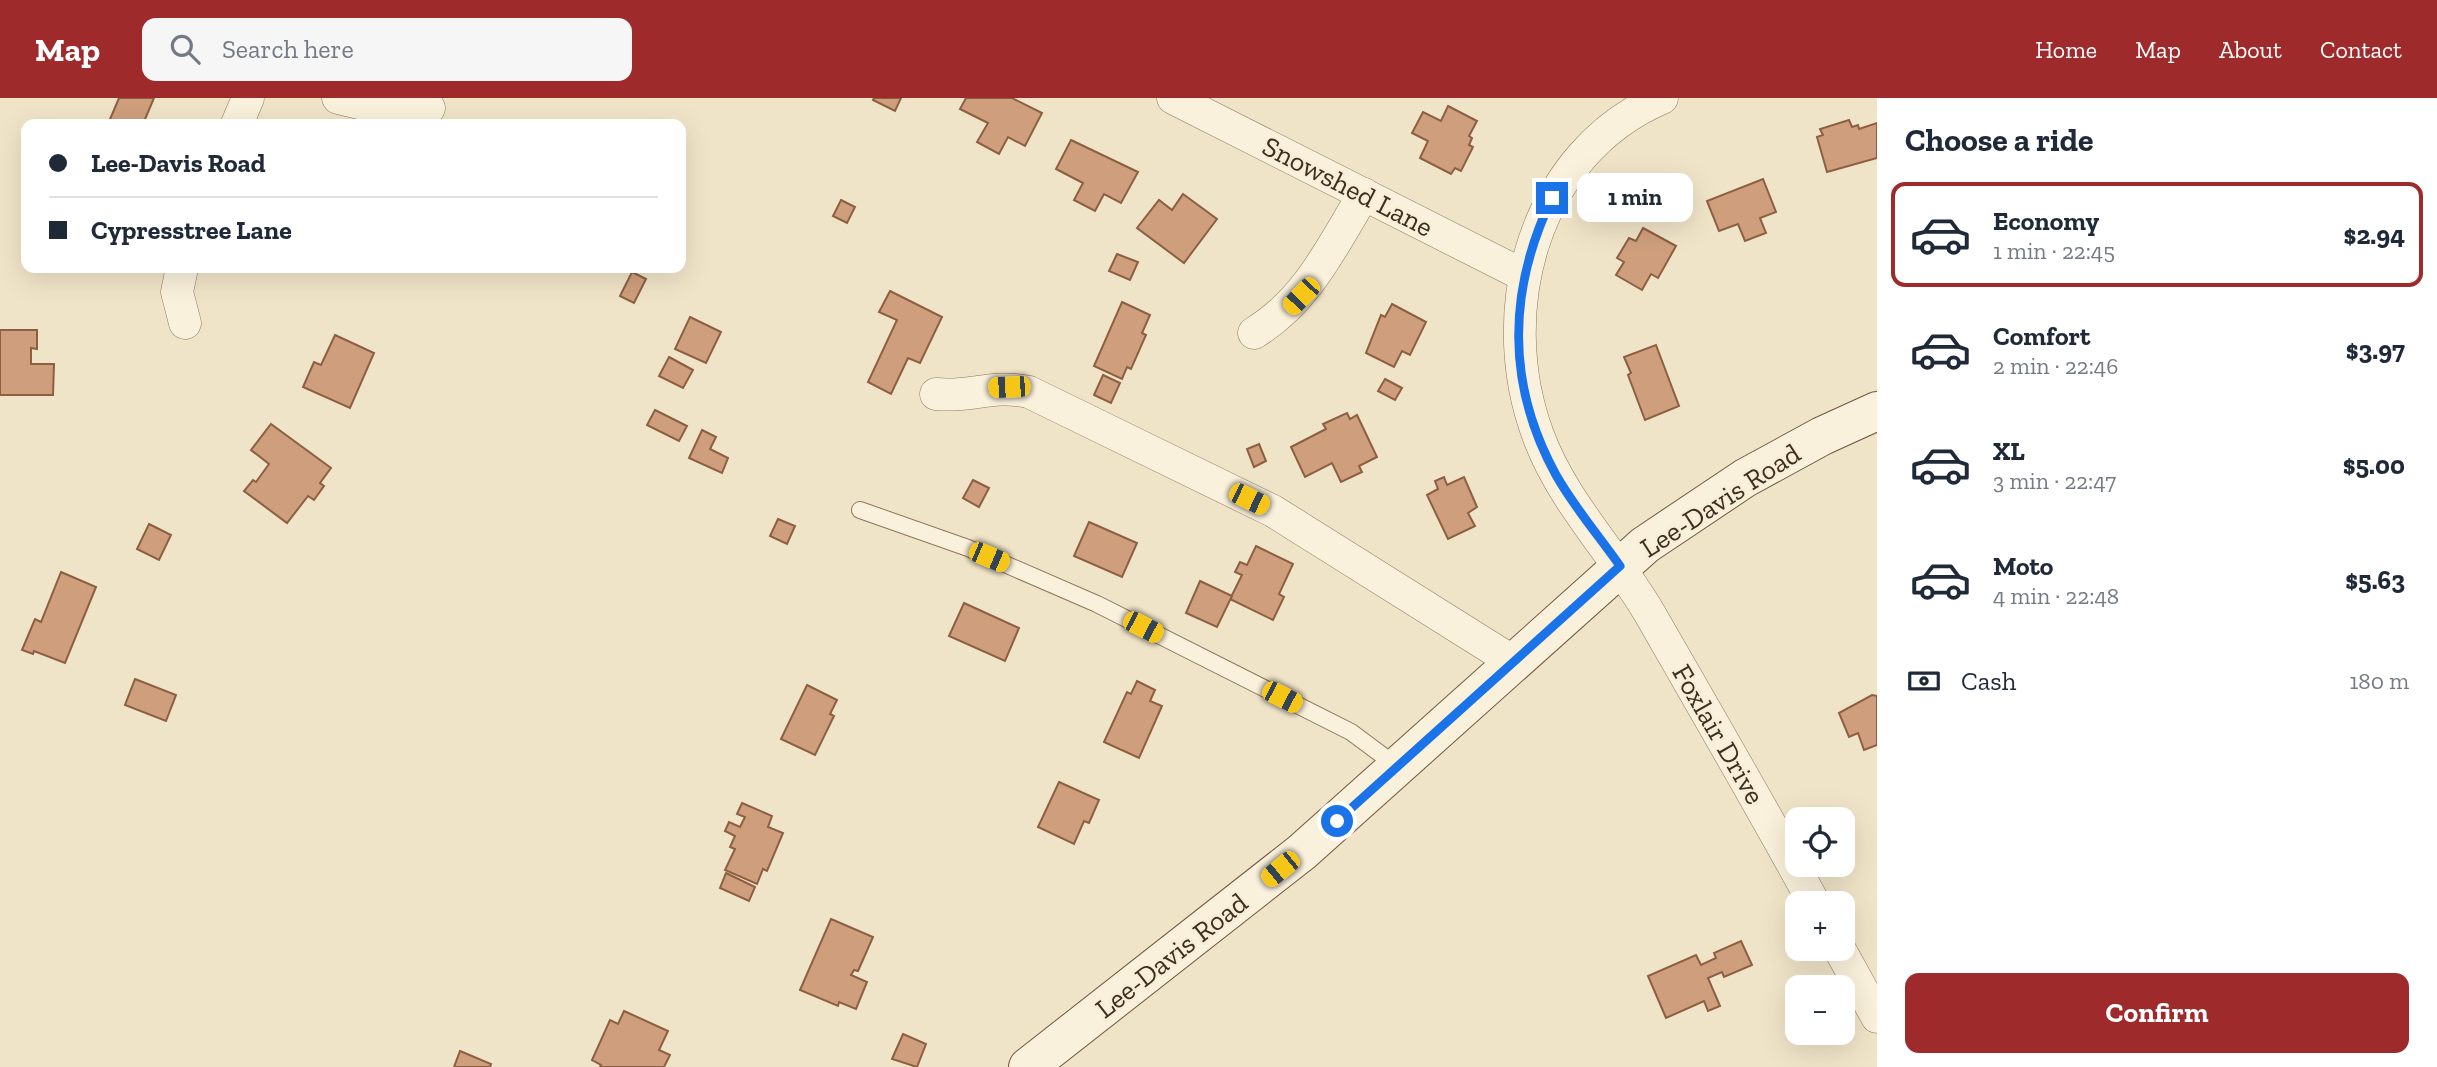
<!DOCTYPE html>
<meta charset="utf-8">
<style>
body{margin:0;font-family:"Zilla Slab",serif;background:#f6f6f7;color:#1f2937;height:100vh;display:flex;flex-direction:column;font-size:26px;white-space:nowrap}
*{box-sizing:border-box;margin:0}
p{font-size:23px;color:#747a83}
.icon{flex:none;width:38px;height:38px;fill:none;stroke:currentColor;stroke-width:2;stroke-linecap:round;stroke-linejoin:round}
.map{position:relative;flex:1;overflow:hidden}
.sheet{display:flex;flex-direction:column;background:#fff;width:560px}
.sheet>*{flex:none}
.banner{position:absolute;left:21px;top:21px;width:665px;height:154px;border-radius:14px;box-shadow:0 7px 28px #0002;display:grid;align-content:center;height:154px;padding:0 28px;background:#fff}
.tools{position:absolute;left:1785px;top:709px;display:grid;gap:14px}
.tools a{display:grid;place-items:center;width:70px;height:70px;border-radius:14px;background:#fff;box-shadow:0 7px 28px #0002;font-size:35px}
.end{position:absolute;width:32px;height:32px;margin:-16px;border:9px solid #1a73e8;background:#fff;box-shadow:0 0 0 4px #fff}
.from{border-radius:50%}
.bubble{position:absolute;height:49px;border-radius:14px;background:#fff;box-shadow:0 7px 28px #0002;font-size:23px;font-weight:700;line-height:49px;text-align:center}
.car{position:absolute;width:21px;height:42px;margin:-21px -10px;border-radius:9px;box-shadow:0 0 5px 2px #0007;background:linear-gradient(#f5c518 24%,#345 0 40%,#f5c518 0 76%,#345 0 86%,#f5c518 0)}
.banner b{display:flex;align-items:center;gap:24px;height:66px;font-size:26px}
.banner b+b{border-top:2px solid #e0e1e3}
.banner i{width:18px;height:18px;background:#1f2937}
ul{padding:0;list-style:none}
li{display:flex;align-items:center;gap:21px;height:105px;margin:0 14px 10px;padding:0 14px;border:4px solid transparent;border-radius:14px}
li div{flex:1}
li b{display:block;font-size:26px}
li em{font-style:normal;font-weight:700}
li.current{border-color:#9e2a2b}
li>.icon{width:63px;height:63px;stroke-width:1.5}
h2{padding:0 28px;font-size:32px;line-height:84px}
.pay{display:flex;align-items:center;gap:18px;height:77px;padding:0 28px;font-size:26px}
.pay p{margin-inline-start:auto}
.action{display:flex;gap:14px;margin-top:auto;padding:14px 28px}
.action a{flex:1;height:80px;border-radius:14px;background:#9e2a2b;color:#fff;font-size:28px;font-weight:700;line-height:80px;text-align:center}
header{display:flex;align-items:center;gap:42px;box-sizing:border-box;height:98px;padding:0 35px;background:#9e2a2b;color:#fff}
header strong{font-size:33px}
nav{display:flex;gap:38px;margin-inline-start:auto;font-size:24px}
.search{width:490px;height:63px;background:#f6f6f7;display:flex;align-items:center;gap:18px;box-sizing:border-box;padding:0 24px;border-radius:14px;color:#747a83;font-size:26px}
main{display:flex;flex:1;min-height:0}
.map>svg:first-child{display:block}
.building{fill:#cf9f7d;stroke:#8d5f41;stroke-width:2}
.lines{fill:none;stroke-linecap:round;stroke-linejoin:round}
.service-casing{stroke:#8d765c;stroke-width:18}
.minor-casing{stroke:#8d765c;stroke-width:33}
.secondary-casing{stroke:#6f573f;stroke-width:40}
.service{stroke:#faf1dc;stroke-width:16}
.minor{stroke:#faf1dc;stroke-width:32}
.secondary{stroke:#faf1dc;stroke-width:38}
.route{stroke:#1a73e8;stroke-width:9}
.labels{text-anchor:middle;stroke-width:5;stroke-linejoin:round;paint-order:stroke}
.street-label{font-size:28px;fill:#3d2e20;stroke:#f7eed8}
</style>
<header>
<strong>Map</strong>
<div class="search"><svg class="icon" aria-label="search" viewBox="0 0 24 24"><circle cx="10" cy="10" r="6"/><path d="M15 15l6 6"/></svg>Search here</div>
<nav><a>Home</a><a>Map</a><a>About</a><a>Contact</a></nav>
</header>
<main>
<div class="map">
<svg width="1877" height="969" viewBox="0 0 1877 969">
<rect width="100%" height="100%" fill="#f0e4c8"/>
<g class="building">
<path d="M119,0H154L143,26H108Z"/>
<path d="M874,0H901L895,13L873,2Z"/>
<path d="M966,0H1012L1042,15L1025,48L1008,39L999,56L977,44L988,25L960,11Z"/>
<path d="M1448,8L1477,23L1469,38L1472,40L1469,47L1473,49L1461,73L1455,70L1451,76L1420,60L1428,43L1412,35L1423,14L1441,23Z"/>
<path d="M1849,22L1852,29L1858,27L1859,31L1877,25V60L1827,74L1817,39L1823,37L1820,31Z"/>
<path d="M1071,42L1138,74L1121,105L1104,96L1095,113L1074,102L1083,85L1056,71Z"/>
<path d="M1763,81L1776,114L1760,120L1766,135L1745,143L1738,126L1719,133L1707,103Z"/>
<path d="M1183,96L1217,121L1184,165L1137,130L1159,102L1172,112Z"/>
<path d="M841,102L855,109L847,125L833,118Z"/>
<path d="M1643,130L1676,148L1658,180L1651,176L1642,192L1616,177L1624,164L1617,160L1629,140L1636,143Z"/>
<path d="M1117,156L1138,164L1130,182L1109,173Z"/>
<path d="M632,174L646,181L634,205L620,198Z"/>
<path d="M890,193L942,219L920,265L908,260L891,296L868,284L897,222L879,214Z"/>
<path d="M1122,204L1150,217L1142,235L1146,237L1131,271L1127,269L1122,281L1094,268Z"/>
<path d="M1392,206L1426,224L1410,257L1402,253L1394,269L1366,255L1381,217L1385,219Z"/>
<path d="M690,219L721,234L706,265L675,251Z"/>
<path d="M0,232H37V251L31,250V266H54L53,297H0Z"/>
<path d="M335,237L374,255L350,310L303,289L314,264L321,267Z"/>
<path d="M1656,247L1679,308L1645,322L1628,277L1631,275L1624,259Z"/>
<path d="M669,259L693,272L683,290L659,278Z"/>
<path d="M1103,277L1120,285L1111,305L1094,297Z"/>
<path d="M1385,281L1402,290L1395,302L1378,293Z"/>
<path d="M655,312L687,328L679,343L647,327Z"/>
<path d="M1347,315L1350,321L1357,317L1377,359L1359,368L1362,374L1341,384L1332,365L1305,379L1291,349L1326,331L1323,326Z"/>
<path d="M271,326L331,370L320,385L324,388L314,402L308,398L287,425L244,393L253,382L256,384L269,366L251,352Z"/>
<path d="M702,332L716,339L710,351L728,360L722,375L689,360Z"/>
<path d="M1259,346L1266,363L1254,369L1247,351Z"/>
<path d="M1444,379L1447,387L1464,379L1477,409L1468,415L1475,428L1448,441L1427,397L1438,391L1435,383Z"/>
<path d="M973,382L989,390L979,409L963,400Z"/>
<path d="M778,421L795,428L787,446L770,438Z"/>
<path d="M1089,424L1137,445L1122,479L1074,458Z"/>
<path d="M149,426L171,437L159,462L137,451Z"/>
<path d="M1256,448L1293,466L1279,496L1284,499L1273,522L1230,501L1242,477L1235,474L1240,464L1247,467Z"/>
<path d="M61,474L96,489L65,565L34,553L33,556L22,552L35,521L41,524Z"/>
<path d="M1200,483L1232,498L1217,529L1186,515Z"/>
<path d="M964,505L1019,530L1005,563L949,538Z"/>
<path d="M135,581L176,597L166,623L125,607Z"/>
<path d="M1137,583L1155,592L1150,603L1162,608L1139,660L1104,644L1127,594L1131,596Z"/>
<path d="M807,587L837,602L830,616L834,618L815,657L781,641Z"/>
<path d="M1872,597L1877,598V647L1864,652L1858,635L1849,639L1839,615Z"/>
<path d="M1059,684L1099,702L1089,725L1084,723L1074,746L1038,729Z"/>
<path d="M742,705L772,718L768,729L783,735L767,773L763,771L757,786L725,772L735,751L730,749L735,738L725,733L729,724L740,729L745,719L737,716Z"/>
<path d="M726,775L755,789L749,803L720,790Z"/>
<path d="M831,821L873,839L858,873L854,872L851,877L867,884L856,911L839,904L838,908L800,892Z"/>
<path d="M1741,843L1752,867L1724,879L1722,874L1708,880L1720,908L1708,913L1704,903L1666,920L1648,878L1696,857L1701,867L1716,860L1714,855Z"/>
<path d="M624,913L668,933L659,952L670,957L664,969H600L601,967L592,962L610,922L618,926Z"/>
<path d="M903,936L926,946L917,969L892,961Z"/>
<path d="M460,953L491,966L490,969H454Z"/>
</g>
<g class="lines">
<g class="service-casing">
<path id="service" d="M860,412L968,450L1097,506L1351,634L1398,669"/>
</g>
<g class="minor-casing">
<g id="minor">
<path d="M338,0L363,6L429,10"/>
<path d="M1173,0L1523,177"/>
<path d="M1662,0C1533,55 1492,213 1538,337C1562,403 1615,456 1650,516C1705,612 1761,708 1814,805"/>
<path d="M237,26L248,0"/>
<path d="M182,170L177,194L185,225"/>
<path d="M1254,235C1308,202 1332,148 1364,96"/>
<path d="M936,296C970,300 992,286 1029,294L1273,413L1512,563"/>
<path d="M1839,850L1877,919"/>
</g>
</g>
<g class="secondary-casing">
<path id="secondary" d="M1028,969L1302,754L1645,447L1745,380L1822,338L1877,313"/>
</g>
<use href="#service" class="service"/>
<use href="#minor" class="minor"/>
<use href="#secondary" class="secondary"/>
</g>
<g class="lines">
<path class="route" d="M1337,723L1620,468C1599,438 1574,409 1556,377C1506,286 1508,192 1552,100"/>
</g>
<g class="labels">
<g class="street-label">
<text transform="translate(1348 88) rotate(27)" y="10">Snowshed Lane</text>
<text transform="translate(1720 402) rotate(-33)" y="10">Lee-Davis Road</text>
<text transform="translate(1719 636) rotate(60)" y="10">Foxlair Drive</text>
<text transform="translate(1171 857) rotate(-38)" y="10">Lee-Davis Road</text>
</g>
</g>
</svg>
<div class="tools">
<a><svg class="icon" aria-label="locate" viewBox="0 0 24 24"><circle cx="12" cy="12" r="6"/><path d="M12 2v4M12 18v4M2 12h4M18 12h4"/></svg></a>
<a>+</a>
<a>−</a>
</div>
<i class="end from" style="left:1337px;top:723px"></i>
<i class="end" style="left:1552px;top:100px"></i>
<div class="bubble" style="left:1577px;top:75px;width:116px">1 min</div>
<i class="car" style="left:1301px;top:198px;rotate:224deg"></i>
<i class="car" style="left:1009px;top:289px;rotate:268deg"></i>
<i class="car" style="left:1249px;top:401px;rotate:116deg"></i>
<i class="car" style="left:989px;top:459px;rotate:113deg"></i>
<i class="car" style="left:1143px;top:529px;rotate:117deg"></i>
<i class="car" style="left:1282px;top:599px;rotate:117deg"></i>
<i class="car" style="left:1280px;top:771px;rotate:231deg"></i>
<div class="banner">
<b><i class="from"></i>Lee-Davis Road</b>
<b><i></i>Cypresstree Lane</b>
</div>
</div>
<section class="sheet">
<h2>Choose a ride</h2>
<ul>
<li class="current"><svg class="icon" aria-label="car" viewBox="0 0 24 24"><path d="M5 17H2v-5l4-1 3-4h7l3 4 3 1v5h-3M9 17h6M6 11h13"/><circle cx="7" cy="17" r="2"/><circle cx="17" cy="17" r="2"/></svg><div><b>Economy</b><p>1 min · 22:45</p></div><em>$2.94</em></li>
<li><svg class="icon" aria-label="car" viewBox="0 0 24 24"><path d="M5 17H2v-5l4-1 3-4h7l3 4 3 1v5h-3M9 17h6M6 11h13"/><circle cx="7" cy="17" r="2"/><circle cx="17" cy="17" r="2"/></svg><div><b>Comfort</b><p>2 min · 22:46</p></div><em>$3.97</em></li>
<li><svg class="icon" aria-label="car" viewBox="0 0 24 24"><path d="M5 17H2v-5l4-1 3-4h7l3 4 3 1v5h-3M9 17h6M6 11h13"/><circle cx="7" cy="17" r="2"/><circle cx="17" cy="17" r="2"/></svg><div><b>XL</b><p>3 min · 22:47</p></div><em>$5.00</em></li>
<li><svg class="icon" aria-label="car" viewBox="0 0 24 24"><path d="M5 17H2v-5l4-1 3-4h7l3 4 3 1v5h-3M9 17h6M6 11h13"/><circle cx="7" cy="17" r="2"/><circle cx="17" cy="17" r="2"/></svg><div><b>Moto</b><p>4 min · 22:48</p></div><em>$5.63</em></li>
</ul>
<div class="pay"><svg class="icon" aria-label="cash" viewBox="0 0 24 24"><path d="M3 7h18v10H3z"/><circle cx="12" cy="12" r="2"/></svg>Cash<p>180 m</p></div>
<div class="action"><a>Confirm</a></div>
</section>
</main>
